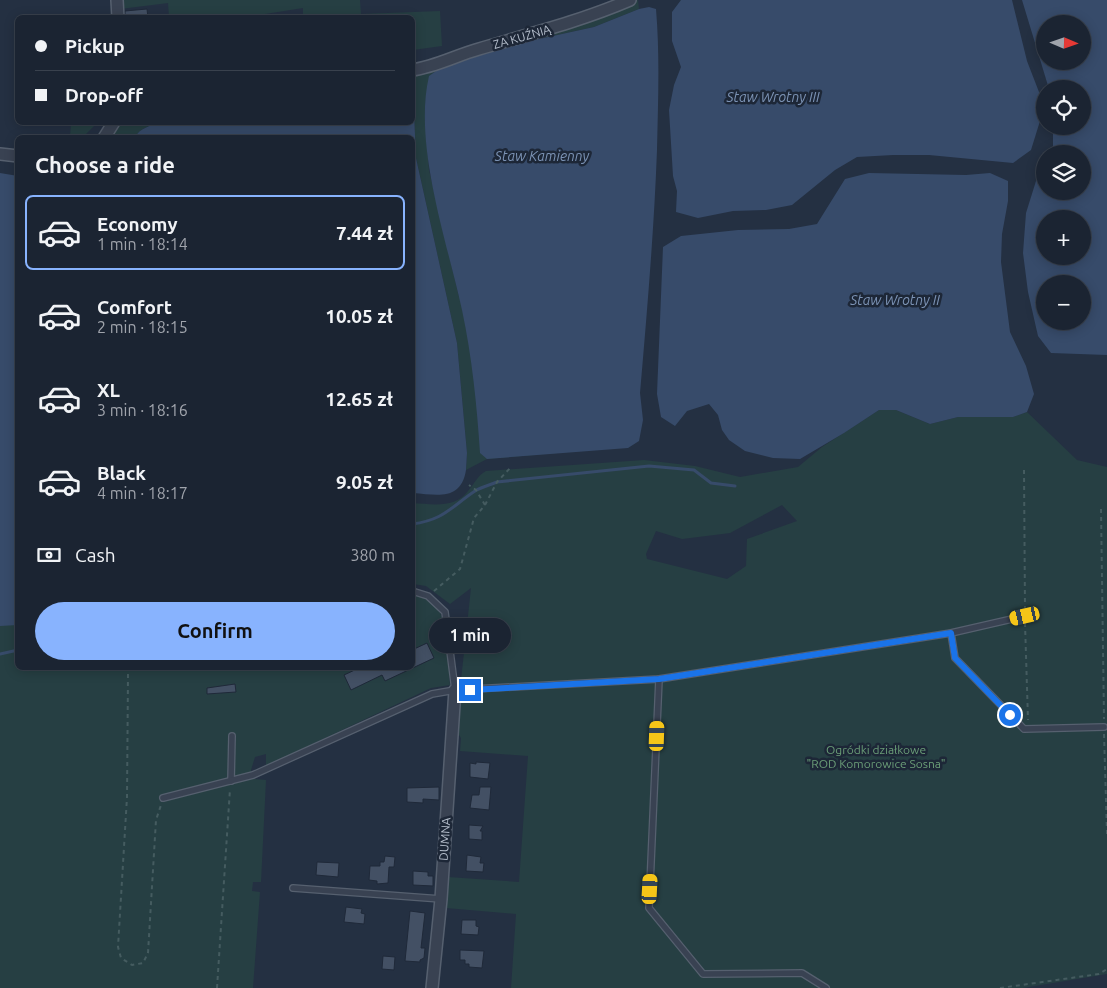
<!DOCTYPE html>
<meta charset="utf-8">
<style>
body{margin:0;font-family:Ubuntu,sans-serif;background:#242c3a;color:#f1f3f6;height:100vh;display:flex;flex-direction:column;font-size:19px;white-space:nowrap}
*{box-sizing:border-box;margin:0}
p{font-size:16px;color:#a0a4ac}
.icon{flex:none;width:28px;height:28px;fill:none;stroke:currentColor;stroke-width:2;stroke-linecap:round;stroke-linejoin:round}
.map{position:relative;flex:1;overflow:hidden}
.sheet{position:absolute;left:15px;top:135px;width:400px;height:535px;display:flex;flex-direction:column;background:#1b2432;border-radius:8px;box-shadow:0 2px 12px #0003,0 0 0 1px #39414d}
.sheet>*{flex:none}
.banner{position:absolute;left:15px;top:15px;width:400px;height:110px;border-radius:8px;box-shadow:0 2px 12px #0003,0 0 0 1px #39414d;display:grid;align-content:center;height:110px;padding:0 20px;background:#1b2432}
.needle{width:32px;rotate:92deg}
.buttons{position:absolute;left:1036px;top:15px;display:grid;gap:10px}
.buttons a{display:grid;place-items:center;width:55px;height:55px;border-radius:50%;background:#1b2432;box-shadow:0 2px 12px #0003,0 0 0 1px #39414d;font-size:25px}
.end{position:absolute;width:22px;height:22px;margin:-11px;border:6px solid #1a73e8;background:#fff;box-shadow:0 0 0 2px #fff}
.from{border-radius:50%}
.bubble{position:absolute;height:35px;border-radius:18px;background:#1b2432;box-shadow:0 2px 12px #0003,0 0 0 1px #39414d;font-size:16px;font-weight:700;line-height:35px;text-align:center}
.car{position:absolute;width:15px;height:30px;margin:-15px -8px;border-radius:6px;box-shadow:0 0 4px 1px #0007;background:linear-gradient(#f5c518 24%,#345 0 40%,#f5c518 0 76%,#345 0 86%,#f5c518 0)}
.banner b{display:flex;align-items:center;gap:18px;height:48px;font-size:19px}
.banner b+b{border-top:1px solid #39414d}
.banner i{width:12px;height:12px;background:#f1f3f6}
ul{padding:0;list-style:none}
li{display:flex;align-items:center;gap:15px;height:75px;margin:0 10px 8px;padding:0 10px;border:2px solid transparent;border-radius:8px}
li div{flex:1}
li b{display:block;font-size:19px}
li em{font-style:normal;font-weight:700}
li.active{border-color:#88b3fe}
li>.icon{width:45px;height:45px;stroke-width:1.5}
h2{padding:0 20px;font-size:22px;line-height:60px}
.pay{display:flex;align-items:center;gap:12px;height:55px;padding:0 20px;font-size:19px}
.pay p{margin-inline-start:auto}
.button{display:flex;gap:10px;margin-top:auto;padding:10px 20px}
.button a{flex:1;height:58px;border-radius:30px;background:#88b3fe;color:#111;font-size:20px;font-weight:700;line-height:58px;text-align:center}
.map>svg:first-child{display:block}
.green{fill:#263f43;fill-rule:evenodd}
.water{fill:#374b6a;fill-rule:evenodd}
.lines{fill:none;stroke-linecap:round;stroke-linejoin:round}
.stream{stroke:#374b6a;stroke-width:3}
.building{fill:#435064;stroke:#1f2939}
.lane-casing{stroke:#56606f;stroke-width:8}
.street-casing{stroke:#56606f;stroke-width:14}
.path{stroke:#455c60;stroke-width:2;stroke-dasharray:4 4;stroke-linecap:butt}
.lane{stroke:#394252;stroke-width:5.5}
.street{stroke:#394252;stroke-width:11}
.route{stroke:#1a73e8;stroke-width:6}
.labels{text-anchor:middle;stroke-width:5;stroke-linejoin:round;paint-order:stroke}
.street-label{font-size:12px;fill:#b5becc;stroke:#1d2737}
.park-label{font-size:12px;fill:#6b9e78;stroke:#1d2737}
.water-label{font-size:14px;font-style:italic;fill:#7c93b5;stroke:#1d2737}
</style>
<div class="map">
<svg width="1107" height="988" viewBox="0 0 1107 988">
<rect width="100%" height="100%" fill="#243042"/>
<g class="green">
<path d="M119,0H360L361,14L440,11L442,46L413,50L412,18L303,17V8L246,17H169L168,3L120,9Z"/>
<path d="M638,0L639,9L594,27L507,46L486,54L425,117L429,170L459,297L616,448L487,459L466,470L467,453L457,343L416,158L412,73L594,19Z"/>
<path d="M71,123V122L97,123L83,137H70Z"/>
<path d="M117,123H161C152,124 139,129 135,137L106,138Z"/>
<path d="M879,410H896L930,424L958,417H1013L1027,412L1077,460L1107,467V974L1023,988H511L516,914L446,908L448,877L519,882L528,756L460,751L461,738L457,732L459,701L469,694L470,687L461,680L471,588L450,604L426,586L413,584L412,503C432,504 455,509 468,491C475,483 477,476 486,471L644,460L695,466L740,477L798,467L822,447ZM782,505L797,521L747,539L746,566L727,579L647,559L646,554L656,531L682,539L730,533Z"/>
<path d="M0,593H17L18,668H412L413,594C417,595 424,596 428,598C450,610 448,663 450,685L431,688L266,766V754L255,757L251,770L254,779L266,780L261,882H253L252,891L260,892L253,988H0Z"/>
</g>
<g class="water">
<path d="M681,0H1012L1027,61L1039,92L1040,121L1031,150L1013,163L929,155H893L857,157L835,170L792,205L766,210L733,211L698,218L676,212L677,191L673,176L669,110L674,85L681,67L672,41V12Z"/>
<path d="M1022,0H1107V355L1051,353L1038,336L1028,292L1023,253L1026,213L1036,181L1045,167V191H1082V154H1053V126H1082V89H1049ZM1045,24H1082V61H1045ZM1045,219H1082V256H1045ZM1045,284H1082V321H1045Z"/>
<path d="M649,7L656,9C660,56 658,103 657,150C654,231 647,312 640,393L643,420L639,441L628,448L487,459L480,453C477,406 472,357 462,310C447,241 413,145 429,76L439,69L507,46L594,27L639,9Z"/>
<path d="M413,89L416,158L457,343L467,453L466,470C461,501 438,495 413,493L412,138L135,137C139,129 152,124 161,123L412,122Z"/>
<path d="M0,173L18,176V625L0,626Z"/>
<path d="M869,173L966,175L990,173L1008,181V201L1002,234L1001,262L1010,332L1026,366L1034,394L1027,412L1013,417H958L930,424L896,410H879L844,433L800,459L773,458L745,451L729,440L722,430L718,415L709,404L687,411L675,426L661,417L657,394L663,247L681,236L738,230L789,229L817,224L845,179Z"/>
</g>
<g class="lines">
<g class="stream">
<path d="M412,524C444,520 451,507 475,491C481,487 490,485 497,482L649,466L694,470L711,483L735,486"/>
<path d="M0,654L18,650"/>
</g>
</g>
<g class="building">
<path d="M147,9L148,18H125V11Z"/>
<path d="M427,643L434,658L385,681L382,675L351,690L344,675L359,668H412V650Z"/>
<path d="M235,684L236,692L207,694V688Z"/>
<path d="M476,762L490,763L488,779L470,777V763L476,764Z"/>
<path d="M439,787V800L423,799V803L407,802V788Z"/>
<path d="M480,787H491L489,810L470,808L472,795H479Z"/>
<path d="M469,825L483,826L480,831H482V840L469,839Z"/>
<path d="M467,855L481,857L480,863H484L483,872L466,871Z"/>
<path d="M385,856L395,857L394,867H389L388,883L377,884V881L369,880L370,866H380V862H384Z"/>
<path d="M317,862L339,863L338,877L316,875Z"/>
<path d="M413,871L428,872V876H433V886L413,885Z"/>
<path d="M346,907L362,909L361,913L365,914L364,924L344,922Z"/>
<path d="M410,911L425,913L421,948H425L424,958L420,960V962L405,961Z"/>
<path d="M462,920H476V926L479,927L478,935L461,934Z"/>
<path d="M460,950L484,951L482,968L469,967V964H465V960H460Z"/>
<path d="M383,956L395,957L394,970L382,969Z"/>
</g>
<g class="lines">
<g class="lane-casing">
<g id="lane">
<path d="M412,591L428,596L445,612L455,690"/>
<path d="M951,633L955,658L1024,729L1104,727"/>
<path d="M659,679L649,908L703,974L802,973L826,988"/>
<path d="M231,781L232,736"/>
<path d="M163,798L253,775L432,694L455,690L659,679L951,633L1025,616"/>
<path d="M293,888L441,899"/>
</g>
</g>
<g class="street-casing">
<g id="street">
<path d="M117,0L118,18"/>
<path d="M412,70C435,67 457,55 479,49C530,34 581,21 630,0"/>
<path d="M104,138L114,122"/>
<path d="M0,154L18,156"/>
<path d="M432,988L441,899L455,690"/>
</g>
</g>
<g class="path">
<path d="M1024,470L1025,608"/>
<path d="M485,505L497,482L512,466"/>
<path d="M1101,509L1104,719"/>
<path d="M434,591L460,569L474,518L485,505L476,490L469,485"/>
<path d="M1025,623L1028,720"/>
<path d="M128,674L127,797L118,947L121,958L132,965L143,963L148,953L156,820L161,805"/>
<path d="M1104,734L1107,834"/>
<path d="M217,988L230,789"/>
<path d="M1000,988L1099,974L1107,969"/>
</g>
<use href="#lane" class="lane"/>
<use href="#street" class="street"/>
</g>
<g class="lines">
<path class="route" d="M470,690L659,679L951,633L955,658L1010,715"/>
</g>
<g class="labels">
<g class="street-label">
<text transform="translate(522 37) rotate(-16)" y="4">ZA KUŹNIĄ</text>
<text transform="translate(445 839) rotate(-86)" y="4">DUMNA</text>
</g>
<g class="park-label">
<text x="876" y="754">Ogródki działkowe<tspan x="876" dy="14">"ROD Komorowice Sosna"</tspan></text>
</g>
<g class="water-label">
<text x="773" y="102">Staw Wrotny III</text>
<text x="542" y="161">Staw Kamienny</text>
<text x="895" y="305">Staw Wrotny II</text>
</g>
</g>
</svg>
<div class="buttons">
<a><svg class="needle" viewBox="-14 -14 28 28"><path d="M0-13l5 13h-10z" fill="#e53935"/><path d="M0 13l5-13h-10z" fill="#a0a4ac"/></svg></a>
<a><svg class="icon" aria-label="locate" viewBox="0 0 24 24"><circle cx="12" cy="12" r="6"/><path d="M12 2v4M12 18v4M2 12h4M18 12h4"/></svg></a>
<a><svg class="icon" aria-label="layers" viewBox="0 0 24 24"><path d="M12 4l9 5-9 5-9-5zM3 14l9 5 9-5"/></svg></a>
<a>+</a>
<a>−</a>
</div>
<i class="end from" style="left:1010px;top:715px"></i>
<i class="end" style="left:470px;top:690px"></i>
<div class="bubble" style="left:429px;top:618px;width:82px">1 min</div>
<i class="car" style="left:1025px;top:616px;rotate:257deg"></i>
<i class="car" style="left:657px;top:736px;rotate:2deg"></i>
<i class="car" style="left:650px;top:889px;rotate:3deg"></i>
<div class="banner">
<b><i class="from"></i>Pickup</b>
<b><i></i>Drop-off</b>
</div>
<section class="sheet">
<h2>Choose a ride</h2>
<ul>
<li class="active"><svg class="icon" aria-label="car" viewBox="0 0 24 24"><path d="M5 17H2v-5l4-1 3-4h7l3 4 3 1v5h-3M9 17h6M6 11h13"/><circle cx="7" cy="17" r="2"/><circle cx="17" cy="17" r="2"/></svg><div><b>Economy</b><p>1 min · 18:14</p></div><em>7.44 zł</em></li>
<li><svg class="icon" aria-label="car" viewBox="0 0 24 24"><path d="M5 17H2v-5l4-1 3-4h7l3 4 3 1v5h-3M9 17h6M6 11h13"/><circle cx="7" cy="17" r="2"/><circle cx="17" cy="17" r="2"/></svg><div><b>Comfort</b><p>2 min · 18:15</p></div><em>10.05 zł</em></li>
<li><svg class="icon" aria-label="car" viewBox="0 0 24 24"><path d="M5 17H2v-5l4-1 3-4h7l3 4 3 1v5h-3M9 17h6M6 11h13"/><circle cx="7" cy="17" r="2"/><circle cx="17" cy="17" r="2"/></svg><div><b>XL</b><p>3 min · 18:16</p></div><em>12.65 zł</em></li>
<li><svg class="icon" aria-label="car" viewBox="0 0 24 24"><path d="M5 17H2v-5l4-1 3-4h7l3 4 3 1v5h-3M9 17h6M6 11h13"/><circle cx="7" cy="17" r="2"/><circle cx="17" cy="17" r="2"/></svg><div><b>Black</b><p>4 min · 18:17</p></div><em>9.05 zł</em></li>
</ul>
<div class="pay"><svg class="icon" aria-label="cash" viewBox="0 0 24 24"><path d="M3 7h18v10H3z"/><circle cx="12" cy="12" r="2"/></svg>Cash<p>380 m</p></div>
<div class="button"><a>Confirm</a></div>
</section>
</div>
